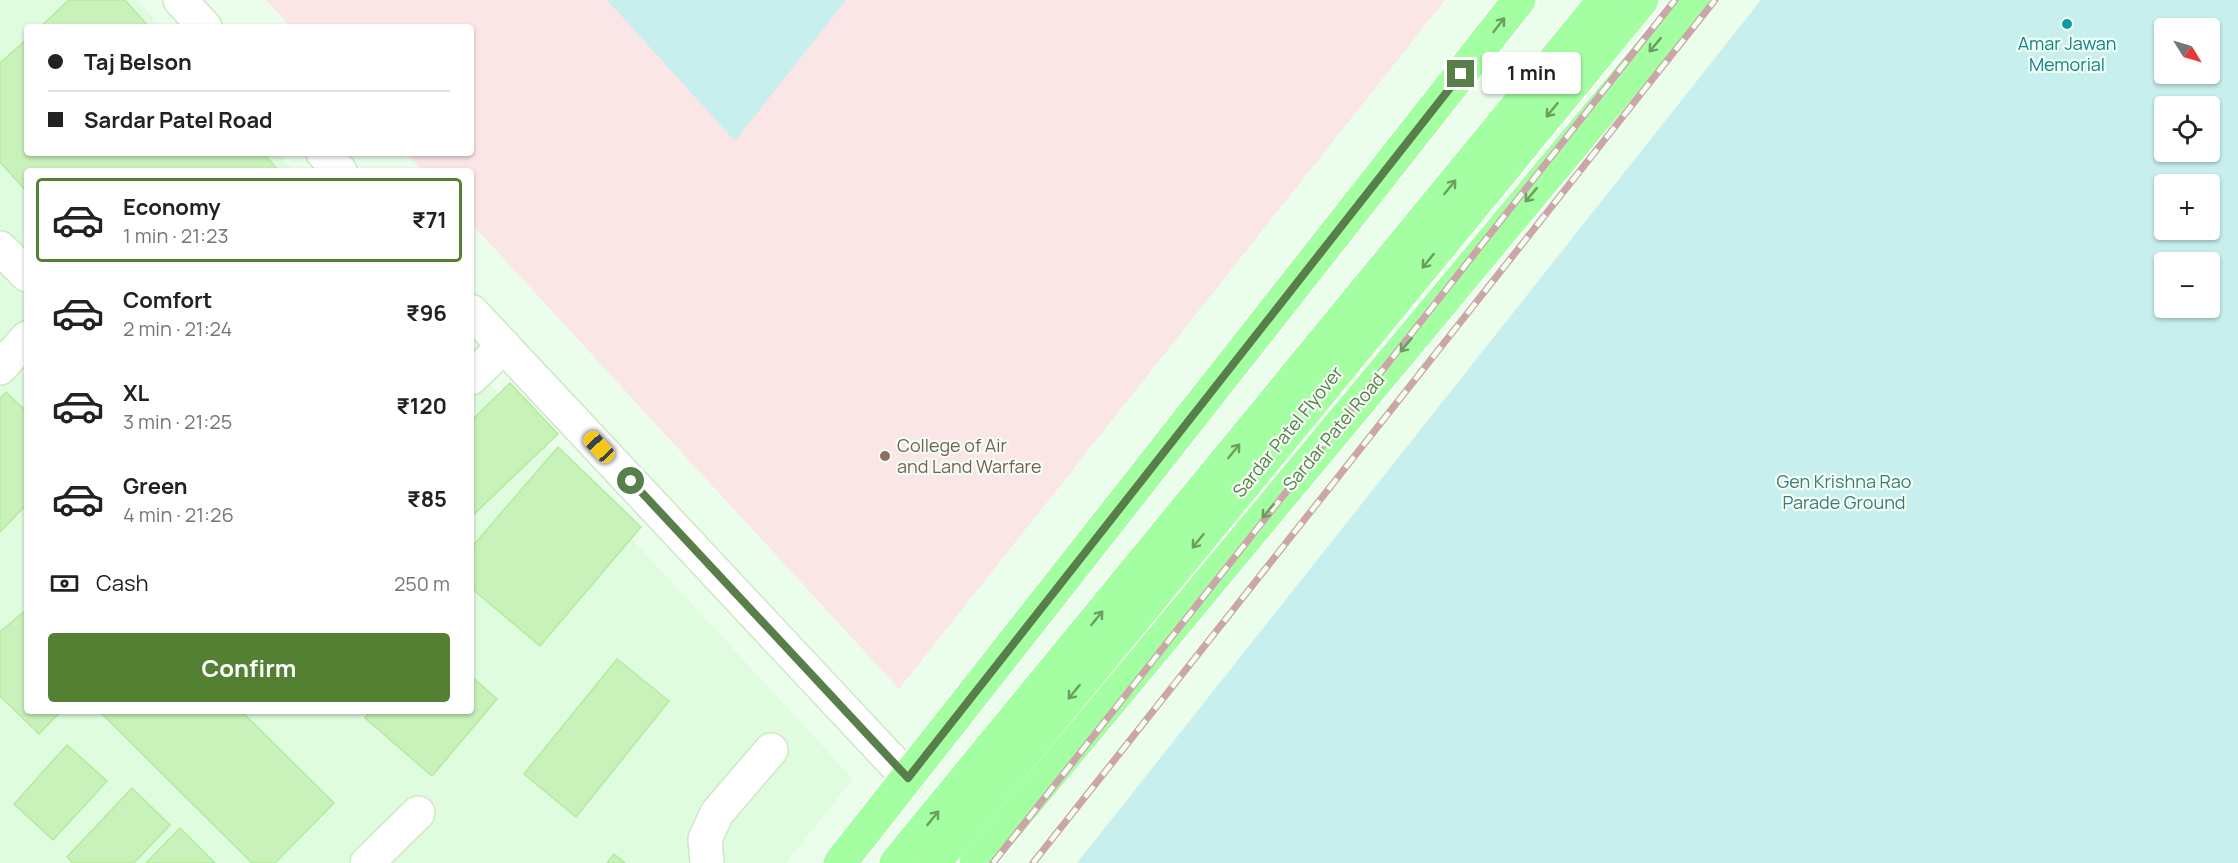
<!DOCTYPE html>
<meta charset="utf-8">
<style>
body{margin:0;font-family:Manrope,sans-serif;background:#f6f6f6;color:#222;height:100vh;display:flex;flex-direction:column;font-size:22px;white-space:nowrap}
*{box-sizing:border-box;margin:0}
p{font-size:20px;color:#767676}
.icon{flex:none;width:33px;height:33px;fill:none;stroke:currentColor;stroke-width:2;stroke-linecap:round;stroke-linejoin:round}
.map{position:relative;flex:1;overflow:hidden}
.panel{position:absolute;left:24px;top:168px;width:450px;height:546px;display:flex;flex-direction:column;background:#fff;border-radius:6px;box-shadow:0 2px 4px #0004}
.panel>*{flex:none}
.hud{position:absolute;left:24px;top:24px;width:450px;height:132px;border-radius:6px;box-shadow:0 2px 4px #0004;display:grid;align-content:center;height:132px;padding:0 24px;background:#fff}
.needle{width:39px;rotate:127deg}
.tools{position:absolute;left:2154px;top:18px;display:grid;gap:12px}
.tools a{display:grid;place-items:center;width:66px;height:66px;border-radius:6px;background:#fff;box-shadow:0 2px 4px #0004;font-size:30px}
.end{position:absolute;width:27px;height:27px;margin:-14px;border:8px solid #587e49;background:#fff;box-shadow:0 0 0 3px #fff}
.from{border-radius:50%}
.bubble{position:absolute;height:42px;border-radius:6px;background:#fff;box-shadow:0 2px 4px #0004;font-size:20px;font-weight:700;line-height:42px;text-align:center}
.car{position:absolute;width:18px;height:36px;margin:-18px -9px;border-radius:8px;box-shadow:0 0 4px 2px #0007;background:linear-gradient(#f5c518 24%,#345 0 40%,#f5c518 0 76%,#345 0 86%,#f5c518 0)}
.hud b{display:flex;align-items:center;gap:21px;height:57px;font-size:22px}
.hud b+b{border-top:2px solid #e0e0e0}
.hud i{width:15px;height:15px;background:#222}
ul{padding:10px 0 0;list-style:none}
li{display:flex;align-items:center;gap:18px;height:84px;margin:0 12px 9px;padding:0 12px;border:3px solid transparent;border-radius:6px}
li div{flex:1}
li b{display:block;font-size:22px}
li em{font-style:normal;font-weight:700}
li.selected{border-color:#538032}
li>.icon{width:54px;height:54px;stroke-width:1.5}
.pay{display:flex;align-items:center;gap:15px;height:66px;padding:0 24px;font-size:22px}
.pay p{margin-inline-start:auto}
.button{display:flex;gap:12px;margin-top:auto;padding:12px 24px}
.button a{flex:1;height:69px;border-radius:6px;background:#538032;color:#fff;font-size:24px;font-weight:700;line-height:69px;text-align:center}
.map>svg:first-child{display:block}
.residential{fill:#e0fcde}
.education{fill:#fbe6e7}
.green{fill:#c6efed;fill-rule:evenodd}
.building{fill:#c8f2ba;stroke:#b2ec9d;stroke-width:1.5}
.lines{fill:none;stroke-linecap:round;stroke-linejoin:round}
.minor-casing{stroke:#cce8c6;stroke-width:36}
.major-casing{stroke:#fff;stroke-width:36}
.minor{stroke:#fff;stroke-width:33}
.major{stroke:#a3ffa1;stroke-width:33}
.rail-casing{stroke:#cca5a9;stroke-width:7}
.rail{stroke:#f3fff3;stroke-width:4.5;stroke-dasharray:14;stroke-linecap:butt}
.oneway{stroke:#6b9e5f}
.route{stroke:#587e49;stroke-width:8}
.culture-dot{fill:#0f9aa8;stroke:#f3fff3;stroke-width:2}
.education-dot{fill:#8d6e63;stroke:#f3fff3;stroke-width:2}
.labels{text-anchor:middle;stroke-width:4.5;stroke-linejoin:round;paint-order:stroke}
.culture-label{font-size:18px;fill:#0d838f;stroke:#f3fff3}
.street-label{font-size:18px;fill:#587e49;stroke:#f3fff3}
.education-label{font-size:18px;fill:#785e54;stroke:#f3fff3;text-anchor:start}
.park-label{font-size:18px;fill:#3d7a7e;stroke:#f3fff3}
</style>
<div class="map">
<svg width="2238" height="863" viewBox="0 0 2238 863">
<rect width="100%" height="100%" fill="#ebfeeb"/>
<path class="residential" d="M0,0H137L162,27H27V153H278L294,171H27V711H471V364L853,779L786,863H0Z"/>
<path class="education" d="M266,0H1445L899,689L471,223V171H423L407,153H471V27H291Z"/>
<g class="green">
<path d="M607,0H846L735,141Z"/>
<path d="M1761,0H2238V863H1077ZM2210,28V74H2164V28ZM2164,106H2210V152H2164ZM2210,184V230H2164V184ZM2210,262V308H2164V262Z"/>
</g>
<g class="building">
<path d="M69,0H125L149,27H40Z"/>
<path d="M27,39V153H263L279,171H27V192L0,162V63Z"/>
<path d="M510,383L558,434L471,517V421Z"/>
<path d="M6,392L27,412V504L0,532V399Z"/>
<path d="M558,447L641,527L540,646L471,588V548Z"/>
<path d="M27,609V711H61L39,734L0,696V632Z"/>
<path d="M617,659L669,701L576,817L524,774Z"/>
<path d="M471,676L497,699L432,776L365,718L371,711H471Z"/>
<path d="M99,711H241L334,803L275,863H252Z"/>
<path d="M67,745L107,781L53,840L14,804Z"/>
<path d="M132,788L170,825L134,863H73L67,857Z"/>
<path d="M180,828L215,863H146Z"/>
<path d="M614,854L625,863H607Z"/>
</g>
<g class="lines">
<g class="minor-casing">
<g id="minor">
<path d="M180,0L205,27"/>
<path d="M323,153L340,171"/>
<path d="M0,248L27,275"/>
<path d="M471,311L908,778"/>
<path d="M0,368L27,338"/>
<path d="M471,378L504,346"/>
<path d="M367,863L418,813"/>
<path d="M707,863L705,839L717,813L771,750"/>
</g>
</g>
<g class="major-casing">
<g id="major">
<path d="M840,863L1519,0"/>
<path d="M896,863L1604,0"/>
<path d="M934,863L1642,0"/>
<path d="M976,863L1693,0"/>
</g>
</g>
<use href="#minor" class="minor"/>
<use href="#major" class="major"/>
<g class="rail-casing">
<g id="rail">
<path d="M993,863L1675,0"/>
<path d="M1033,863L1715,0"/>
</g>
</g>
<use href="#rail" class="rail"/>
</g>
<defs><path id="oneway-shaft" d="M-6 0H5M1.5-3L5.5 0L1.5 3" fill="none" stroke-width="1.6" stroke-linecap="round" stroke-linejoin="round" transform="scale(1.5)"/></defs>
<g class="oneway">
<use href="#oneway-shaft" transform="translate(1499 25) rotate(-52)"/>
<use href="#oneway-shaft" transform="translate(1655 45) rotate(130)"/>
<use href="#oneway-shaft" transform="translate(1552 110) rotate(129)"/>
<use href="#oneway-shaft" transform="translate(1450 187) rotate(-51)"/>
<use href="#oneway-shaft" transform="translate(1531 195) rotate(130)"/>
<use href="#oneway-shaft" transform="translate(1428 261) rotate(129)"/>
<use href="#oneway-shaft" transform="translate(1406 345) rotate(130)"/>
<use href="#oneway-shaft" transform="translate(1234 451) rotate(-51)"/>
<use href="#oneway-shaft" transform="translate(1268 511) rotate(130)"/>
<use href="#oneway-shaft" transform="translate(1198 541) rotate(129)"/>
<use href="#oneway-shaft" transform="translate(1097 618) rotate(-51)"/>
<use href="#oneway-shaft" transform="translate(1074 692) rotate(129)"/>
<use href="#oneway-shaft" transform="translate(933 818) rotate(-51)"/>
</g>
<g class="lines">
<path class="route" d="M631,481L908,778L1461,74"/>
</g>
<circle class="culture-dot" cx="2067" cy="24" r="6"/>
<circle class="education-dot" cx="885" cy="456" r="6"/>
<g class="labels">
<g class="culture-label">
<text x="2067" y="50">Amar Jawan<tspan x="2067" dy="21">Memorial</tspan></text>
</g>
<g class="street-label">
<text transform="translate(1288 432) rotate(-51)" y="6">Sardar Patel Flyover</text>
<text transform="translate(1334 432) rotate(-50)" y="6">Sardar Patel Road</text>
</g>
<g class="education-label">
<text x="897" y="452">College of Air<tspan x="897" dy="21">and Land Warfare</tspan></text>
</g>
<g class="park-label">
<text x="1844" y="488">Gen Krishna Rao<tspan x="1844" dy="21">Parade Ground</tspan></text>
</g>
</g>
</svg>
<div class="tools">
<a><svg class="needle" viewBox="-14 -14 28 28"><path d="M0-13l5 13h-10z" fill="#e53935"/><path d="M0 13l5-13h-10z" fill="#767676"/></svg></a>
<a><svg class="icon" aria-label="locate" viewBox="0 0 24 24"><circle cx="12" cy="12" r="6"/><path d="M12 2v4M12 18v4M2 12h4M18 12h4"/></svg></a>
<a>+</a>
<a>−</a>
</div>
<i class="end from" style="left:631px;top:481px"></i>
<i class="end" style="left:1461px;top:74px"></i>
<div class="bubble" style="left:1482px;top:52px;width:99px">1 min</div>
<i class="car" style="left:599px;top:447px;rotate:317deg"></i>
<div class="hud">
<b><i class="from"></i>Taj Belson</b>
<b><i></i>Sardar Patel Road</b>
</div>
<section class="panel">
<ul>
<li class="selected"><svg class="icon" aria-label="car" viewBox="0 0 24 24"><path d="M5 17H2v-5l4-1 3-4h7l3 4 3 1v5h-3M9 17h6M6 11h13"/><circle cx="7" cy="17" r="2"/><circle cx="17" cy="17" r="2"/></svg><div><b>Economy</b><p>1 min · 21:23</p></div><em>₹71</em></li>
<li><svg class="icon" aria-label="car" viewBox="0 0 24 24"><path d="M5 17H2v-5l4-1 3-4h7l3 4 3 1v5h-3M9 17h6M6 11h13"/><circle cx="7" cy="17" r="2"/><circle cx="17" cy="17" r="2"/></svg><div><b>Comfort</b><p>2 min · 21:24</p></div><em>₹96</em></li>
<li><svg class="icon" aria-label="car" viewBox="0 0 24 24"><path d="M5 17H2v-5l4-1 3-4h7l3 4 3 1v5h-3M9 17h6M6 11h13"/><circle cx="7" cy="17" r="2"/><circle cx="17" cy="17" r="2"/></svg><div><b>XL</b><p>3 min · 21:25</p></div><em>₹120</em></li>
<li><svg class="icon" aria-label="car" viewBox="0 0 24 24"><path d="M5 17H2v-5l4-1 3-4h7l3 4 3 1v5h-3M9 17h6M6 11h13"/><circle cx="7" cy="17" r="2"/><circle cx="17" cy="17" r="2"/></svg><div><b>Green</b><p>4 min · 21:26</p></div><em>₹85</em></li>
</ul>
<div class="pay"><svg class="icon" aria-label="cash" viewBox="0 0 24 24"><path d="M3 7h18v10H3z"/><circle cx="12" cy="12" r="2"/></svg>Cash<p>250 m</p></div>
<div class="button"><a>Confirm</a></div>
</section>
</div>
